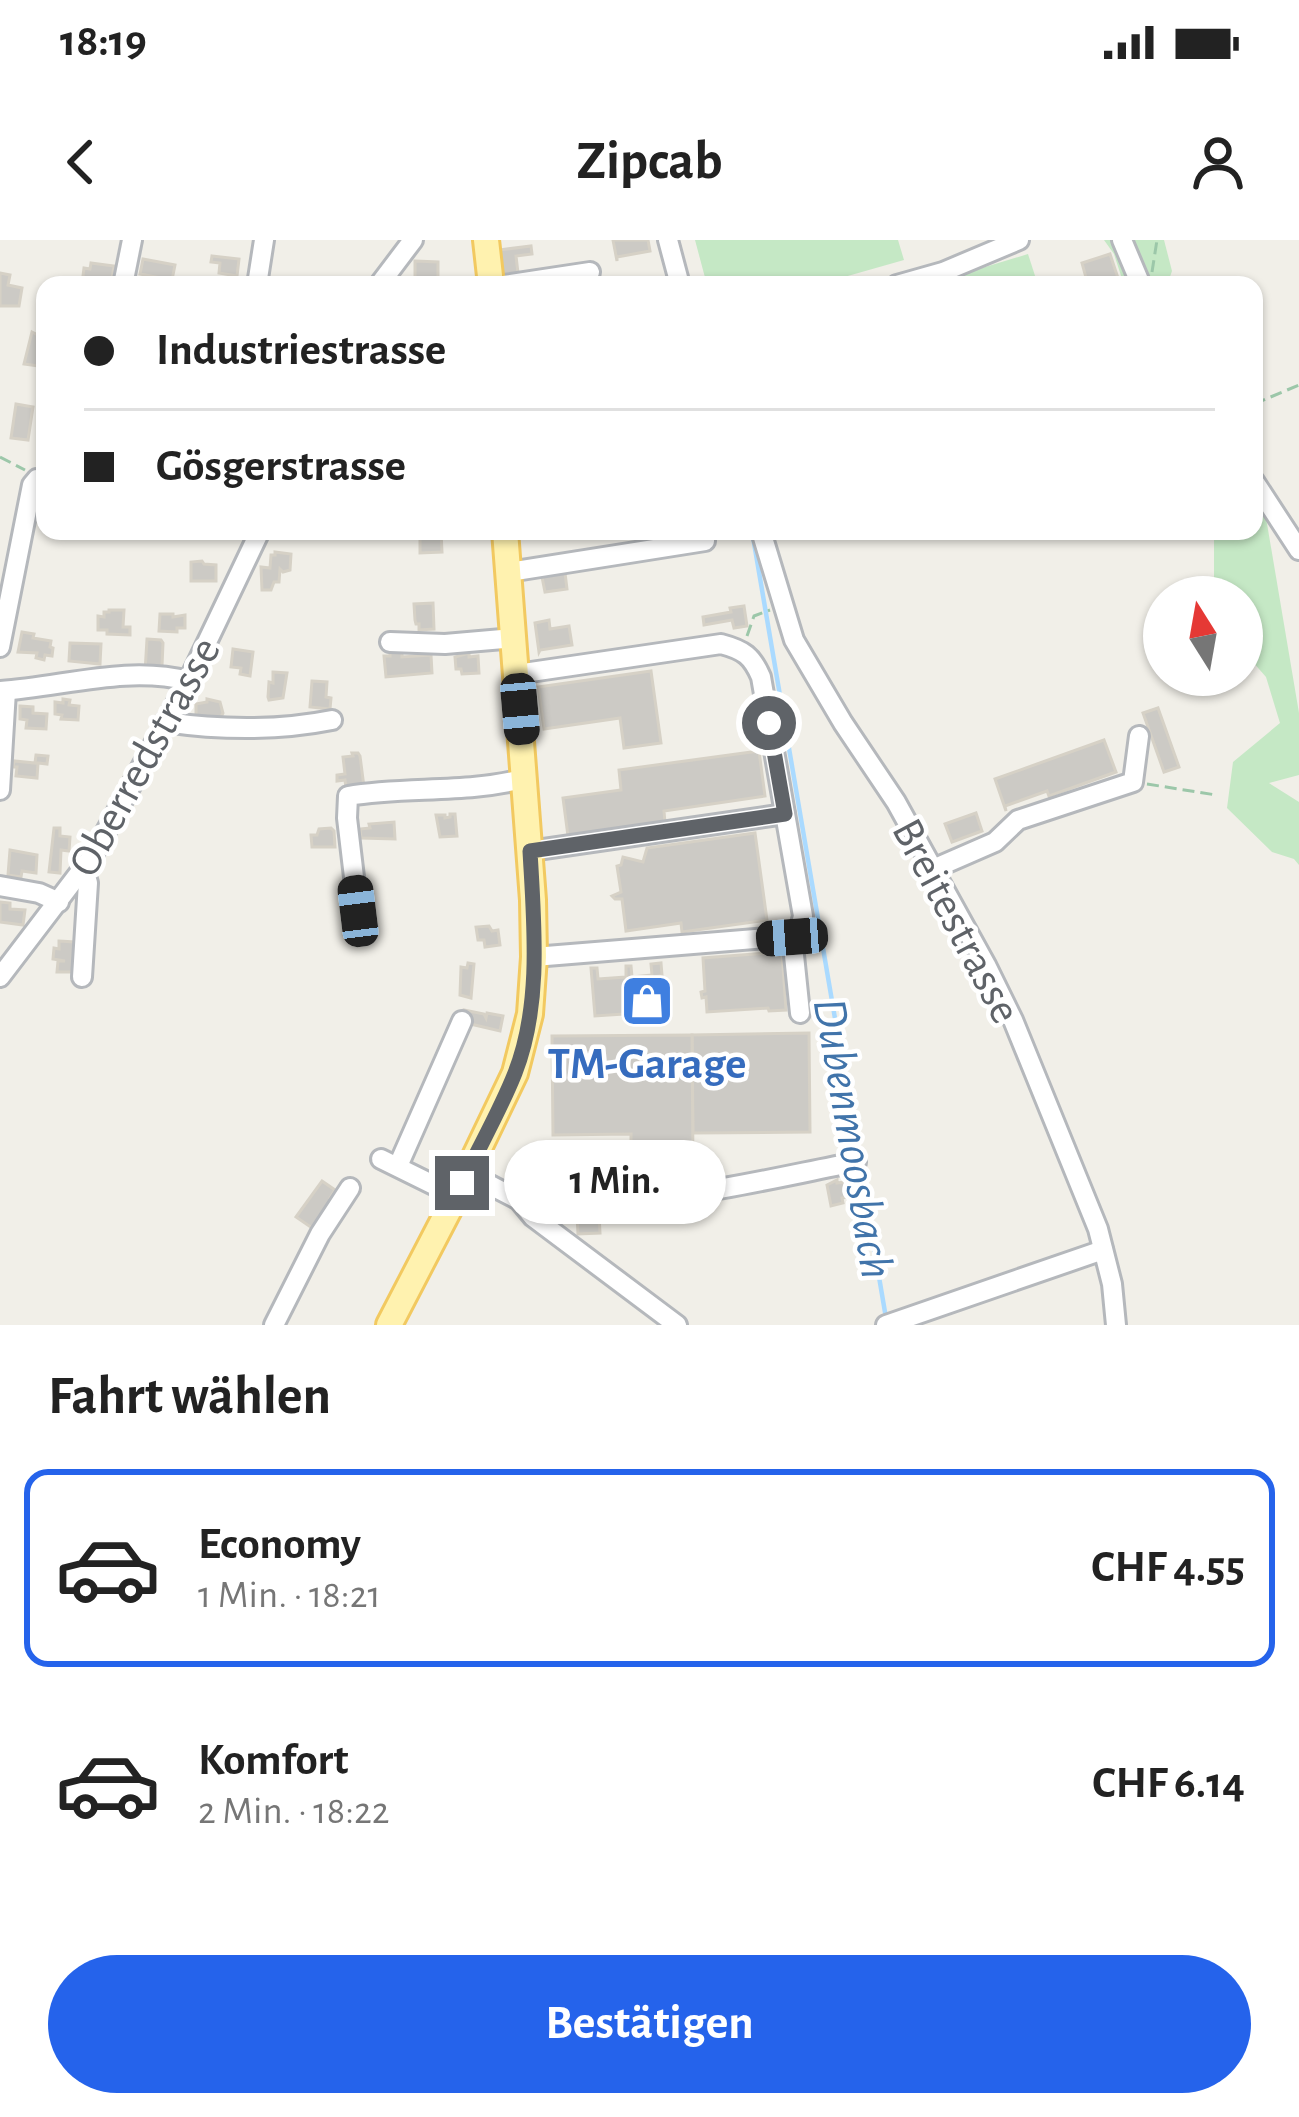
<!DOCTYPE html>
<html lang="de">
<meta charset="utf-8">
<style>
body{margin:0;font-family:"Alegreya Sans",sans-serif;background:#f6f6f6;color:#222;height:100vh;display:flex;flex-direction:column;font-size:45px;white-space:nowrap}
*{box-sizing:border-box;margin:0}
p{font-size:39px;color:#767676}
.icon{flex:none;width:66px;height:66px;fill:none;stroke:currentColor;stroke-width:2;stroke-linecap:round;stroke-linejoin:round}
.map{position:relative;height:1085px;overflow:hidden}
.sheet{display:flex;flex-direction:column;background:#fff;flex:1}
.sheet>*{flex:none}
.top-card{position:absolute;left:36px;top:36px;width:1227px;height:264px;border-radius:24px;box-shadow:0 3px 9px #0004;display:grid;align-content:center;height:264px;padding:0 48px;background:#fff}
.needle{width:78px;rotate:349deg}
.controls{position:absolute;left:1143px;top:336px;display:grid;gap:24px}
.controls a{display:grid;place-items:center;width:120px;height:120px;border-radius:50%;background:#fff;box-shadow:0 3px 9px #0004;font-size:60px}
.end{position:absolute;width:54px;height:54px;margin:-27px;border:15px solid #5f6368;background:#fff;box-shadow:0 0 0 6px #fff}
.from{border-radius:50%}
.bubble{position:absolute;height:84px;border-radius:42px;background:#fff;box-shadow:0 3px 9px #0004;font-size:39px;font-weight:700;line-height:84px;text-align:center}
.car{position:absolute;width:36px;height:72px;margin:-36px -18px;border-radius:15px;box-shadow:0 0 9px 3px #0007;background:linear-gradient(#222 24%,#8ab4d8 0 40%,#222 0 76%,#8ab4d8 0 86%,#222 0)}
.top-card b{display:flex;align-items:center;gap:42px;height:114px;font-size:45px}
.top-card b+b{border-top:3px solid #e0e0e0}
.top-card i{width:30px;height:30px;background:#222}
ul{padding:0;list-style:none}
li{display:flex;align-items:center;gap:36px;height:198px;margin:0 24px 18px;padding:0 24px;border:6px solid transparent;border-radius:24px}
li div{flex:1}
li b{display:block;font-size:45px}
li em{font-style:normal;font-weight:700}
li.current{border-color:#2563eb}
li>.icon{width:108px;height:108px;stroke-width:1.5}
h2{padding:0 48px;font-size:54px;line-height:144px}
.button{display:flex;gap:24px;margin-top:auto;padding:24px 48px}
.button a{flex:1;height:138px;border-radius:72px;background:#2563eb;color:#fff;font-size:48px;font-weight:700;line-height:138px;text-align:center}
.status{display:flex;justify-content:space-between;align-items:center;height:84px;padding:0 60px;background:#fff;direction:ltr}
.status svg{height:33px;fill:currentColor}
header{display:flex;justify-content:space-between;align-items:center;height:156px;padding:0 48px;background:#fff;font-size:54px;font-weight:700}
.map>svg:first-child{display:block}
.green{fill:#c5e8c5}
.lines{fill:none;stroke-linecap:round;stroke-linejoin:round}
.stream{stroke:#aadaff;stroke-width:4.5}
.building{fill:#cccac5;stroke:#d6d1c6;stroke-width:3}
.minor-casing{stroke:#b5b8bc;stroke-width:24}
.major-casing{stroke:#f2c960;stroke-width:30}
.path{stroke:#9cc7a9;stroke-width:3;stroke-dasharray:12 6;stroke-linecap:butt}
.minor{stroke:#fff;stroke-width:18}
.major{stroke:#fff2af;stroke-width:24}
.route{stroke:#5f6368;stroke-width:15}
.labels{text-anchor:middle;stroke-width:9;stroke-linejoin:round;paint-order:stroke}
.street-label{font-size:45px;fill:#5f6368;stroke:#fff}
.shop-label{font-size:45px;font-weight:bold;fill:#366cbe;stroke:#fff}
.water-label{font-size:48px;font-style:italic;fill:#4174aa;stroke:#fff}
</style>
<div class="status"><b>18:19</b><svg viewBox="0 0 49 12"><path d="M0 12V9h3v3zM5 12V6h3v6zM10 12V3h3v9zM15 12V0h3v12zM26 1h20v11H26zM47 4h2v5h-2z"/></svg></div>
<header><svg class="icon" aria-label="back" viewBox="0 0 24 24"><path d="M15 5l-7 7 7 7"/></svg>Zipcab<svg class="icon" aria-label="person" viewBox="0 0 24 24"><circle cx="12" cy="8" r="4"/><path d="M4 21q1-7 8-7t8 7"/></svg></header>
<div class="map">
<svg width="1299" height="1085" viewBox="0 0 1299 1085">
<rect width="100%" height="100%" fill="#f1efe8"/>
<g class="green">
<path d="M695,0H898L904,20L816,45H707Z"/>
<path d="M1104,0H1164L1172,31L1167,45H1153L1140,38L1141,45H1124L1114,14Z"/>
<path d="M1028,14L1038,45H926Z"/>
<path d="M1254,241L1262,254L1299,473V535L1269,543L1299,562V625L1294,619L1272,612L1227,568L1233,522L1280,483L1266,437L1252,421L1242,378V357H1226L1214,341V296L1212,291H1254Z"/>
</g>
<g class="lines">
<path class="stream" d="M752,291L886,1078"/>
</g>
<g class="building">
<path d="M613,0H648L650,11L617,17V21Z"/>
<path d="M531,6L532,14L516,16L518,33L502,35L499,10Z"/>
<path d="M1110,14L1120,44L1088,45L1082,23Z"/>
<path d="M212,16L239,19L237,36L219,33L220,23L211,22Z"/>
<path d="M143,19L175,25L172,40L140,34Z"/>
<path d="M415,21L438,22V40L427,39L426,45L415,44Z"/>
<path d="M91,23L114,26L111,45L82,44L84,28L90,29Z"/>
<path d="M0,33L10,35L8,45L22,48L19,66H0Z"/>
<path d="M32,92L44,98L39,126L24,124Z"/>
<path d="M16,164L33,167L28,200L11,198Z"/>
<path d="M415,291H441L442,312L420,313V295L415,296Z"/>
<path d="M275,312L291,314L290,330L283,332L280,329L279,342H274L271,350H262L261,327L270,328L271,315H275Z"/>
<path d="M202,321L204,324L216,325V341H191V322Z"/>
<path d="M565,333L567,349L545,352L542,337Z"/>
<path d="M433,363L434,389L419,390V384H416L415,380L414,364Z"/>
<path d="M744,366L747,386L734,388L732,380L704,385L703,377L731,372L730,368Z"/>
<path d="M109,370H124L123,387H130V395L107,394V390H98V376L104,377V372H109Z"/>
<path d="M160,374H173V377L185,375V388H177V392L159,391Z"/>
<path d="M549,380L550,389L569,386L572,405L540,410L539,412L535,383Z"/>
<path d="M22,392L34,394L33,398L51,401L50,407L53,408L52,416L45,415L44,420L36,418L37,413L18,412Z"/>
<path d="M147,399L161,400L163,403L162,426H153V432H145Z"/>
<path d="M70,403L101,404L100,424L69,421Z"/>
<path d="M402,407V417L431,415L432,433L386,437L384,416H390V408Z"/>
<path d="M233,409L253,412L250,436L240,434L241,428L231,427Z"/>
<path d="M469,413V417L478,416L479,433L462,434L461,429H456L455,417Z"/>
<path d="M651,431L661,503L624,508L620,478L544,489L538,447Z"/>
<path d="M273,432L287,433L283,458L269,460L268,457L269,442L273,443Z"/>
<path d="M312,441L327,442L326,457L331,458L330,469L310,467Z"/>
<path d="M63,459L70,460L69,465L79,466L78,480L61,479L62,475L55,474V462L63,463Z"/>
<path d="M207,459L220,462L223,473L220,479L196,477V464L207,462Z"/>
<path d="M20,466L33,467V473L47,474L46,489L26,488L27,480L20,479Z"/>
<path d="M1158,468L1179,527L1164,532L1143,473Z"/>
<path d="M1104,500L1116,532L1049,556L1047,551L1005,566L1006,571L995,539Z"/>
<path d="M759,511L765,556L664,571L665,583L568,596L563,558L621,550L619,530Z"/>
<path d="M352,513H358L360,516L364,547L346,548L345,540L337,541V535L345,534L343,517L353,516Z"/>
<path d="M36,515L48,516L47,524L38,523L37,538L16,536L17,527H13L14,521L35,523Z"/>
<path d="M976,573L982,591L952,602L945,584Z"/>
<path d="M450,574H455L457,596L440,597L436,575H445V578L450,577Z"/>
<path d="M394,582L395,599L361,598L360,589L370,588L369,584Z"/>
<path d="M54,588H60V596L70,597L69,611L61,610L60,633L49,632Z"/>
<path d="M331,588L334,591L335,607H312L311,595H317L319,589Z"/>
<path d="M755,593L767,680L682,692L681,683L626,691L622,659H615L612,656L621,652L617,626L621,625L623,617L643,622L647,608Z"/>
<path d="M10,610L37,615L36,633L22,631L21,637L8,635Z"/>
<path d="M0,662L10,663V669L25,670L23,685L0,682Z"/>
<path d="M489,686L492,691L498,690L500,705L485,707L484,700H478L476,687Z"/>
<path d="M59,701L74,702V732H57L58,721H65L53,719L54,708L59,709Z"/>
<path d="M782,712L786,770L769,771L768,768L707,772L706,757L702,758L701,752L705,751L703,718Z"/>
<path d="M468,723L474,724L471,758L460,755L461,727L467,728Z"/>
<path d="M661,723L662,735L652,738L654,772L595,776L591,728H597L598,739L626,737V726H631L632,737L652,735L651,724Z"/>
<path d="M464,770L484,774L486,778L487,773L503,776L500,791L462,782Z"/>
<path d="M809,793L810,892L693,893L692,795Z"/>
<path d="M692,795L693,923L631,924V894L553,895L552,796Z"/>
<path d="M837,940V943L845,942L848,957L842,958L843,963L831,966L827,945Z"/>
<path d="M322,941L335,950L330,958L336,962L315,990L296,977Z"/>
<path d="M599,974L600,993L578,994L577,975Z"/>
</g>
<g class="lines">
<g class="minor-casing">
<g id="minor">
<path d="M668,0L680,45"/>
<path d="M1122,0L1141,45"/>
<path d="M123,45L132,0"/>
<path d="M257,45L264,0"/>
<path d="M379,45L413,0"/>
<path d="M504,45L590,32"/>
<path d="M897,45L943,32L1019,0"/>
<path d="M1254,241L1299,310"/>
<path d="M761,291L794,400L843,483L896,562L986,725L1013,780L1098,989L1112,1044L1116,1085"/>
<path d="M509,332L705,301"/>
<path d="M390,402L445,404L514,398"/>
<path d="M0,407L32,245L37,239L45,241"/>
<path d="M517,434L721,404C744,410 752,416 761,437L803,676L800,688L792,696L534,717"/>
<path d="M0,451C63,447 126,425 189,441"/>
<path d="M165,482C221,490 277,491 332,480"/>
<path d="M0,550L6,451"/>
<path d="M530,611L785,574"/>
<path d="M933,629L995,602L1018,580L1133,542L1139,496"/>
<path d="M0,646L39,653L59,662"/>
<path d="M358,671L347,578L348,556C407,546 468,554 526,538"/>
<path d="M792,696L800,773"/>
<path d="M0,737L93,615L188,442L260,291"/>
<path d="M82,737L88,643L84,629"/>
<path d="M381,919L456,956"/>
<path d="M398,926L462,781"/>
<path d="M467,933L519,960L533,977L677,1085"/>
<path d="M519,960C537,963 556,962 575,962C670,964 763,940 856,922"/>
<path d="M274,1085L320,994L350,948"/>
<path d="M886,1085L1103,1010"/>
</g>
</g>
<g class="major-casing">
<g id="major">
<path d="M486,0L491,45"/>
<path d="M389,1085L456,956L515,833L530,774L534,717L533,660L505,291"/>
</g>
</g>
<g class="path">
<path d="M1152,32L1157,0"/>
<path d="M1254,164L1299,145"/>
<path d="M0,217L25,230"/>
<path d="M718,294L744,291"/>
<path d="M747,396L754,376L770,370"/>
<path d="M1147,544L1216,555"/>
</g>
<use href="#minor" class="minor"/>
<use href="#major" class="major"/>
</g>
<g class="lines">
<path class="route" d="M462,943C479,907 500,871 515,833C542,764 534,684 530,611L785,574L769,483"/>
</g>
<defs>
<g id="shop-square" transform="scale(2.7)"><rect x="-9" y="-9" width="18" height="18" rx="4" fill="#3f7fe0" stroke="#fff"/><path d="M-5-2.5h2.3a2.7 3.5 0 0 1 5.4 0H5L5.5 6h-11ZM-1.5-2.5h3a1.5 2.3 0 0 0-3 0Z" fill="#fff"/></g>
</defs>
<g fill-rule="evenodd">
<use href="#shop-square" x="647" y="761"/>
</g>
<g class="labels">
<g class="street-label">
<text transform="translate(143 516) rotate(-61)" y="16">Oberredstrasse</text>
<text transform="translate(958 680) rotate(62)" y="16">Breitestrasse</text>
</g>
<g class="shop-label">
<text x="647" y="838">TM-Garage</text>
</g>
<g class="water-label">
<text transform="translate(855 898) rotate(80)" y="17">Dubenmoosbach</text>
</g>
</g>
</svg>
<div class="controls">
<a><svg class="needle" viewBox="-14 -14 28 28"><path d="M0-13l5 13h-10z" fill="#e53935"/><path d="M0 13l5-13h-10z" fill="#767676"/></svg></a>
</div>
<i class="end from" style="left:769px;top:483px"></i>
<i class="end" style="left:462px;top:943px"></i>
<div class="bubble" style="left:504px;top:900px;width:222px">1 Min.</div>
<i class="car" style="left:520px;top:469px;rotate:175deg"></i>
<i class="car" style="left:358px;top:671px;rotate:353deg"></i>
<i class="car" style="left:792px;top:697px;rotate:266deg"></i>
<div class="top-card">
<b><i class="from"></i>Industriestrasse</b>
<b><i></i>Gösgerstrasse</b>
</div>
</div>
<section class="sheet">
<h2>Fahrt wählen</h2>
<ul>
<li class="current"><svg class="icon" aria-label="car" viewBox="0 0 24 24"><path d="M5 17H2v-5l4-1 3-4h7l3 4 3 1v5h-3M9 17h6M6 11h13"/><circle cx="7" cy="17" r="2"/><circle cx="17" cy="17" r="2"/></svg><div><b>Economy</b><p>1 Min. · 18:21</p></div><em>CHF 4.55</em></li>
<li><svg class="icon" aria-label="car" viewBox="0 0 24 24"><path d="M5 17H2v-5l4-1 3-4h7l3 4 3 1v5h-3M9 17h6M6 11h13"/><circle cx="7" cy="17" r="2"/><circle cx="17" cy="17" r="2"/></svg><div><b>Komfort</b><p>2 Min. · 18:22</p></div><em>CHF 6.14</em></li>
</ul>
<div class="button"><a>Bestätigen</a></div>
</section>
